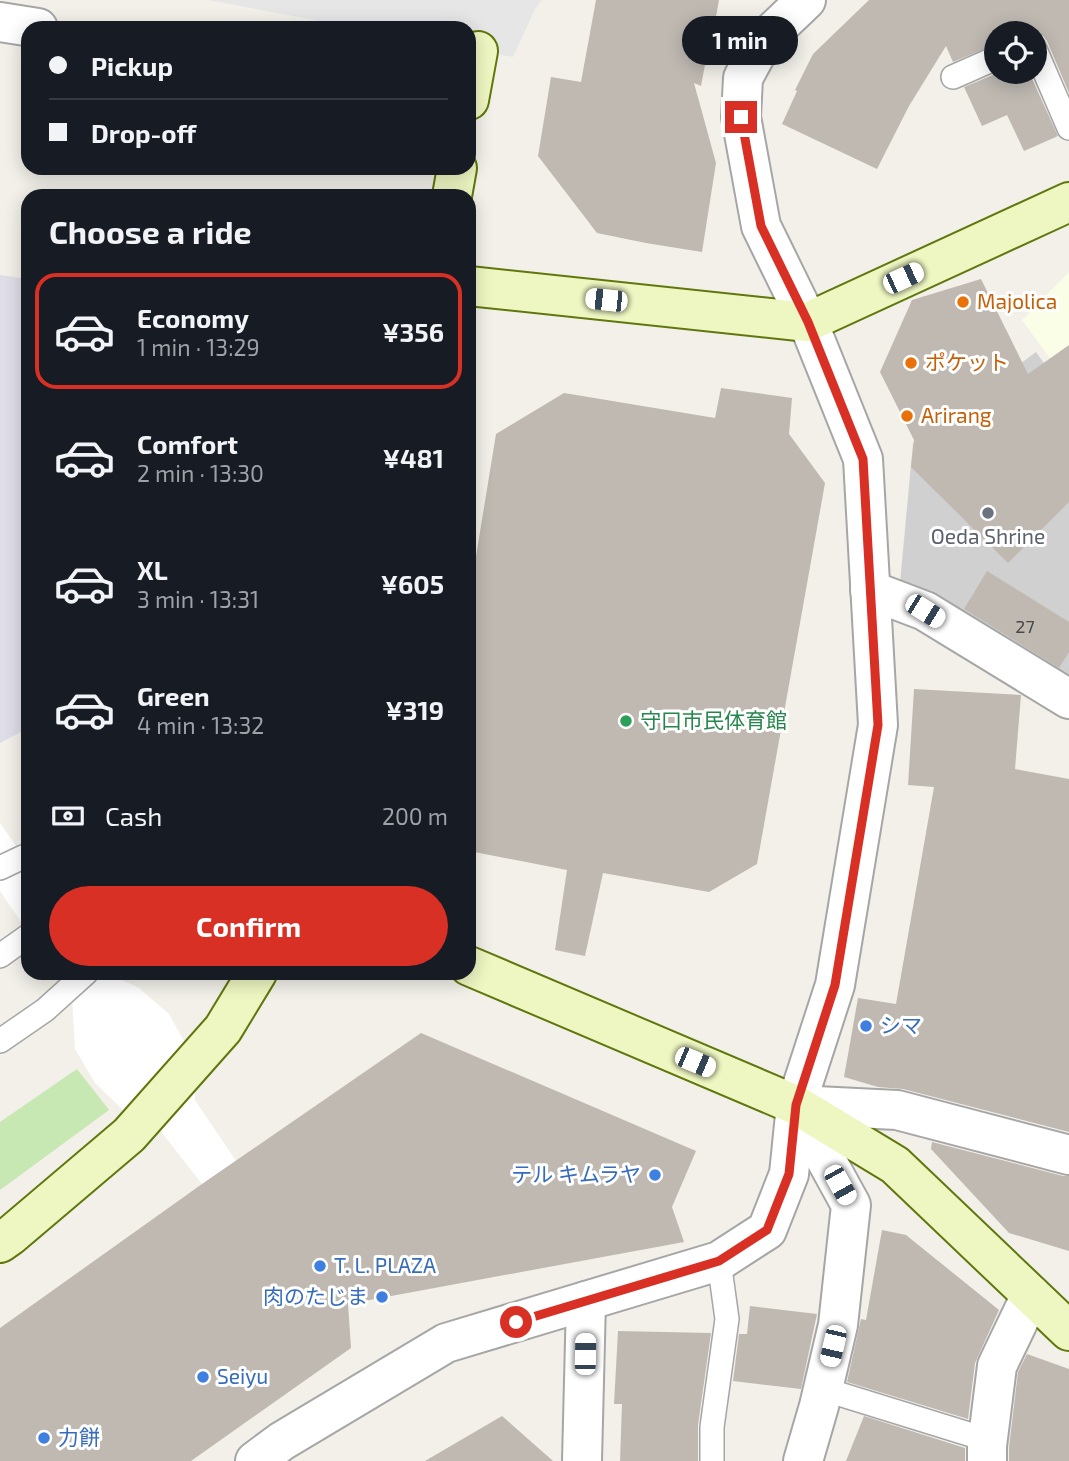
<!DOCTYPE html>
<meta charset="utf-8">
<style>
body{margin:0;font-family:"Exo 2","Noto Sans JP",sans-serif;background:#20242c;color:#f1f3f6;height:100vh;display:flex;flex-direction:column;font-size:26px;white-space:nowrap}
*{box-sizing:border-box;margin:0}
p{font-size:23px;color:#9ea1a6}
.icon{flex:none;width:38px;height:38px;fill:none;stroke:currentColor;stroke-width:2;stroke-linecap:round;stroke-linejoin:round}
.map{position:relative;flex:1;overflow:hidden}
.drawer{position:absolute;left:21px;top:189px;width:455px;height:791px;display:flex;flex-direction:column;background:#171b24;border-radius:21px;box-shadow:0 4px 18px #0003}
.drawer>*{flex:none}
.hud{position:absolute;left:21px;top:21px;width:455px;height:154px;border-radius:21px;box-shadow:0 4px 18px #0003;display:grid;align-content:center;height:154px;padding:0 28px;background:#171b24}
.fabs{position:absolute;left:984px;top:21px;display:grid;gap:14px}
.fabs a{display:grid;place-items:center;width:63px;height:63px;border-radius:50%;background:#171b24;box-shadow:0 4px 18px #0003;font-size:35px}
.end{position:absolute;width:32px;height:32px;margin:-16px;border:9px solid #d93025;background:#fff;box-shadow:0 0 0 4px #fff}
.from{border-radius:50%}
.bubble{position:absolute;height:49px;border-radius:24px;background:#171b24;box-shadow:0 4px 18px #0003;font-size:23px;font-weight:700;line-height:49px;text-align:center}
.car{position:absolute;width:21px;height:42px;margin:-21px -10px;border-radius:9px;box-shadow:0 0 5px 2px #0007;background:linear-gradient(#fff 24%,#345 0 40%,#fff 0 76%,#345 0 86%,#fff 0)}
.hud b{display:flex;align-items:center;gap:24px;height:66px;font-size:26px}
.hud b+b{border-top:2px solid #363941}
.hud i{width:18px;height:18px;background:#f1f3f6}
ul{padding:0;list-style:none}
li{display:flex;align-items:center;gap:21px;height:116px;margin:0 14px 10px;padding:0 14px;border:4px solid transparent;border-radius:21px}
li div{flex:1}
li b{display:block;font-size:26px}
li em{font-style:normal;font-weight:700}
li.on{border-color:#d93025}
li>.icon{width:63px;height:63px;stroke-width:1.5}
h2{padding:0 28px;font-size:32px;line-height:84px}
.pay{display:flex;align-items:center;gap:18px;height:77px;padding:0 28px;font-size:26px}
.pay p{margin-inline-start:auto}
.primary-button{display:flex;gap:14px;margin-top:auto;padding:14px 28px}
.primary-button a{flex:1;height:80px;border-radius:42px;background:#d93025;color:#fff;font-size:28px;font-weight:700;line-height:80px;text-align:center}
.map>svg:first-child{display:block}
.education{fill:#fbfee6}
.religious{fill:#d0d0d0}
.grass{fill:#c7e8b3}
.parking{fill:#e6e6e6}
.plaza{fill:#dfdde7}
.pier{fill:#fff}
.building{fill:#bfb9b2}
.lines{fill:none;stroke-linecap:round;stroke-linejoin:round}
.lane-casing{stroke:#a6a6a6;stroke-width:26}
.street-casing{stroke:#a6a6a6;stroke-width:42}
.secondary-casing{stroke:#5f770b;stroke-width:42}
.lane{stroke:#fff;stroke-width:23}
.street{stroke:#fff;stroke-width:38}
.secondary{stroke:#eef7c2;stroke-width:38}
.route{stroke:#d93025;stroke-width:9}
.food-dot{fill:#e8710a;stroke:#fff;stroke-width:2.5}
.worship-dot{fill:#6b7280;stroke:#fff;stroke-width:2.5}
.leisure-dot{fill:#2e9e5b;stroke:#fff;stroke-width:2.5}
.shop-dot{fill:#3f7fe0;stroke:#fff;stroke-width:2.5}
.labels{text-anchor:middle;stroke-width:6;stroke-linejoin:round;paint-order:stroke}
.number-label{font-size:18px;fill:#494846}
.food-label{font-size:21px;fill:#c56008;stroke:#fff;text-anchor:start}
.worship-label{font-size:21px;fill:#5b616d;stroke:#fff}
.leisure-label{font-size:21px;fill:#27864d;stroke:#fff;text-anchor:start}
.shop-label{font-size:21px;fill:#366cbe;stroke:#fff;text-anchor:start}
</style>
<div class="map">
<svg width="1069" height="1461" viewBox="0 0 1069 1461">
<rect width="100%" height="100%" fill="#f2f0e9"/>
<path class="education" d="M1069,272V385L1022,320Z"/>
<path class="religious" d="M1036,352L1069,398V682L900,583L913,443Z"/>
<path class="grass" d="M77,1069L109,1110L0,1190V1122Z"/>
<path class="parking" d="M208,0H542L535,9L513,57L469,49V28H356Z"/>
<path class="plaza" d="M0,275L28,279V730L23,731L0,743Z"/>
<g class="pier">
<path d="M0,823L28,863V932L0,891Z"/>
<path d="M55,973H107L139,988L169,1014L193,1057L195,1100L236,1161L202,1184L159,1129L124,1111L95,1083L75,1049L72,997Z"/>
</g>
<g class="building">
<path d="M596,0H719L710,50L708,49L701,86L694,83L716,163L702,252L646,243L597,233L538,156L551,77L581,82Z"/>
<path d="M869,0H1069V93L1047,41L1043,36L1035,33H996V44L953,62L946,46L909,106L877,169L782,124L797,91L795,90L813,54Z"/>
<path d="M1000,72H1029L1058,136L1024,151L1007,115L982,126L964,87Z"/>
<path d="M981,279L1028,374L1069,345V502L1008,563L911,467L914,440L880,372L912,300Z"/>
<path d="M721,388L792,398L789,434L825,483L757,864L709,892L603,873L585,956L555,950L567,870L469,851V599L496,434L564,393L715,418Z"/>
<path d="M987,571L1069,622V652L1059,668L964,609Z"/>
<path d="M914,689L1021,695L1015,769L1069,779V1132L903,1089L878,1087L844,1077L858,998L896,1004L934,787L908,785Z"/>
<path d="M421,1033L696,1151L672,1207L684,1242L348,1304L351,1348L191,1461H0V1328L202,1184Z"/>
<path d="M932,1142L1063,1176H1069V1251L1009,1233L931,1149Z"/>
<path d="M882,1230L906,1235L999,1310L975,1363L968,1419L847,1382L861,1319L866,1320Z"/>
<path d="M750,1306L817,1314L801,1389L733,1381L739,1334H747Z"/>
<path d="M618,1331L711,1333L698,1425V1461H620L622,1404H614Z"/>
<path d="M1027,1354L1069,1369V1461H1009V1447L1018,1372Z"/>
<path d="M502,1416L553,1461H425Z"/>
<path d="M864,1416L965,1448V1461H846Z"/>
</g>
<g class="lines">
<g class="lane-casing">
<g id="lane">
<path d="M1034,47L1069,128"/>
<path d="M953,77L996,58"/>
<path d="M0,868L23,857L28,859"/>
<path d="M0,956L28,936"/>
<path d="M0,1041L45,1010L86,973"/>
<path d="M823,1389L988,1440"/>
<path d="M712,1461V1427L727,1319L719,1261"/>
</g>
</g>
<g class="street-casing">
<g id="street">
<path d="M0,22L38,28"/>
<path d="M870,590L925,611L1069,699"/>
<path d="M796,1105L851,1205L838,1325L819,1406L803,1461"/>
<path d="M796,1105L897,1110L1069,1155"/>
<path d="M255,1461L282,1441L446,1343L719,1261L767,1230L789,1174L796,1105L835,985L878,725L863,459L808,322L761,226L741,117L743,78L763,41L806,0"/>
<path d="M582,1461L586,1301"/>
<path d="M987,1461V1446L997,1366L1031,1295"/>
</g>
</g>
<g class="secondary-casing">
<g id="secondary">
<path d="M469,100L478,51"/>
<path d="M452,196L457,168"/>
<path d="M469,286L808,322L1069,202"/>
<path d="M469,966L796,1105L895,1165L1069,1331"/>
<path d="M0,1243L10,1236L129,1135L223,1029L257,973"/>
</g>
</g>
<use href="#lane" class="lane"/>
<use href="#street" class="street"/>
<use href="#secondary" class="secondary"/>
</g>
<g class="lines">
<path class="route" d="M516,1322L719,1261L767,1230L789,1174L796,1105L835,985L878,725L863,459L808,322L761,226L741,117"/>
</g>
<g class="food-dot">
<circle cx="963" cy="302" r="7"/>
<circle cx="911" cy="363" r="7"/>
<circle cx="907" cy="416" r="7"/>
</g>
<circle class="worship-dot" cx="988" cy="513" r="7"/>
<circle class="leisure-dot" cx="626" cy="721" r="7"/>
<g class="shop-dot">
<circle cx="866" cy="1026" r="7"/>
<circle cx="655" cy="1175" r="7"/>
<circle cx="320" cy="1266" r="7"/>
<circle cx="382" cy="1297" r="7"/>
<circle cx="203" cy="1377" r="7"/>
<circle cx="44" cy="1438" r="7"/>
</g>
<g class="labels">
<g class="number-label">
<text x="1025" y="633">27</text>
</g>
<g class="food-label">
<text x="977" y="309">Majolica</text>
<text x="925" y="370">ポケット</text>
<text x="921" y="423">Arirang</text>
</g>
<g class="worship-label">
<text x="988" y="544">Oeda Shrine</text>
</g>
<g class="leisure-label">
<text x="640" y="728">守口市民体育館</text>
</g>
<g class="shop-label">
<text x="880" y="1033">シマ</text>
<text x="641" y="1182" text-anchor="end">テル キムラヤ</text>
<text x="334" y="1273">T. L. PLAZA</text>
<text x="368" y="1304" text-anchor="end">肉のたじま</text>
<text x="217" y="1384">Seiyu</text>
<text x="58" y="1445">力餅</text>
</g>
</g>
</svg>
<div class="fabs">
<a><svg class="icon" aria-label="locate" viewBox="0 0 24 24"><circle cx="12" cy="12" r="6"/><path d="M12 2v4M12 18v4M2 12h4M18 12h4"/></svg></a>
</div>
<i class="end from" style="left:516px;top:1322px"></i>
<i class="end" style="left:741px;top:117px"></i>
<div class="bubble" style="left:682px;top:16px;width:116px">1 min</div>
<i class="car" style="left:903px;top:278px;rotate:65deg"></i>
<i class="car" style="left:606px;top:300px;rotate:276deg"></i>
<i class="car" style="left:925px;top:611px;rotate:122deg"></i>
<i class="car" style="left:695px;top:1062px;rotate:113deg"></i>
<i class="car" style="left:840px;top:1185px;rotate:151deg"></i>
<i class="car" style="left:833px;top:1346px;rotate:193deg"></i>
<i class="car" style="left:585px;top:1354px;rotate:1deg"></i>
<div class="hud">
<b><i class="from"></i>Pickup</b>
<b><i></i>Drop-off</b>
</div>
<section class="drawer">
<h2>Choose a ride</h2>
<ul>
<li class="on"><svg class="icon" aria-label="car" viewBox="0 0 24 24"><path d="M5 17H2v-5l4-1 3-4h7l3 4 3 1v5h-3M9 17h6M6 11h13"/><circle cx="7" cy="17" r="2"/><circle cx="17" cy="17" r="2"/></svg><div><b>Economy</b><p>1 min · 13:29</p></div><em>¥356</em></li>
<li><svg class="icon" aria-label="car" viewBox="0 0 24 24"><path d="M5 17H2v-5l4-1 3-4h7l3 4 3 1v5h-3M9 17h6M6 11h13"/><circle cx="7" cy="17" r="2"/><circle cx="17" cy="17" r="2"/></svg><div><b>Comfort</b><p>2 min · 13:30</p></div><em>¥481</em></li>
<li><svg class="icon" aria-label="car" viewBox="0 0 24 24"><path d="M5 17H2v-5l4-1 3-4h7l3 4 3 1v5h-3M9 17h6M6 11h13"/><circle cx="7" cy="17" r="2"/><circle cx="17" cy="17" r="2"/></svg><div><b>XL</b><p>3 min · 13:31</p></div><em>¥605</em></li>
<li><svg class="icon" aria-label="car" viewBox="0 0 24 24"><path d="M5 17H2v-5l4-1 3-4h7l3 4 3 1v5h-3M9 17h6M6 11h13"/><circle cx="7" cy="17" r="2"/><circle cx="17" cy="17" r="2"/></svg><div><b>Green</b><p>4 min · 13:32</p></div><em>¥319</em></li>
</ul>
<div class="pay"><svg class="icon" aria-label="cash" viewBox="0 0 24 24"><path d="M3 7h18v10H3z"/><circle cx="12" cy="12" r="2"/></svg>Cash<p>200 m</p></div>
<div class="primary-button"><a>Confirm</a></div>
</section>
</div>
